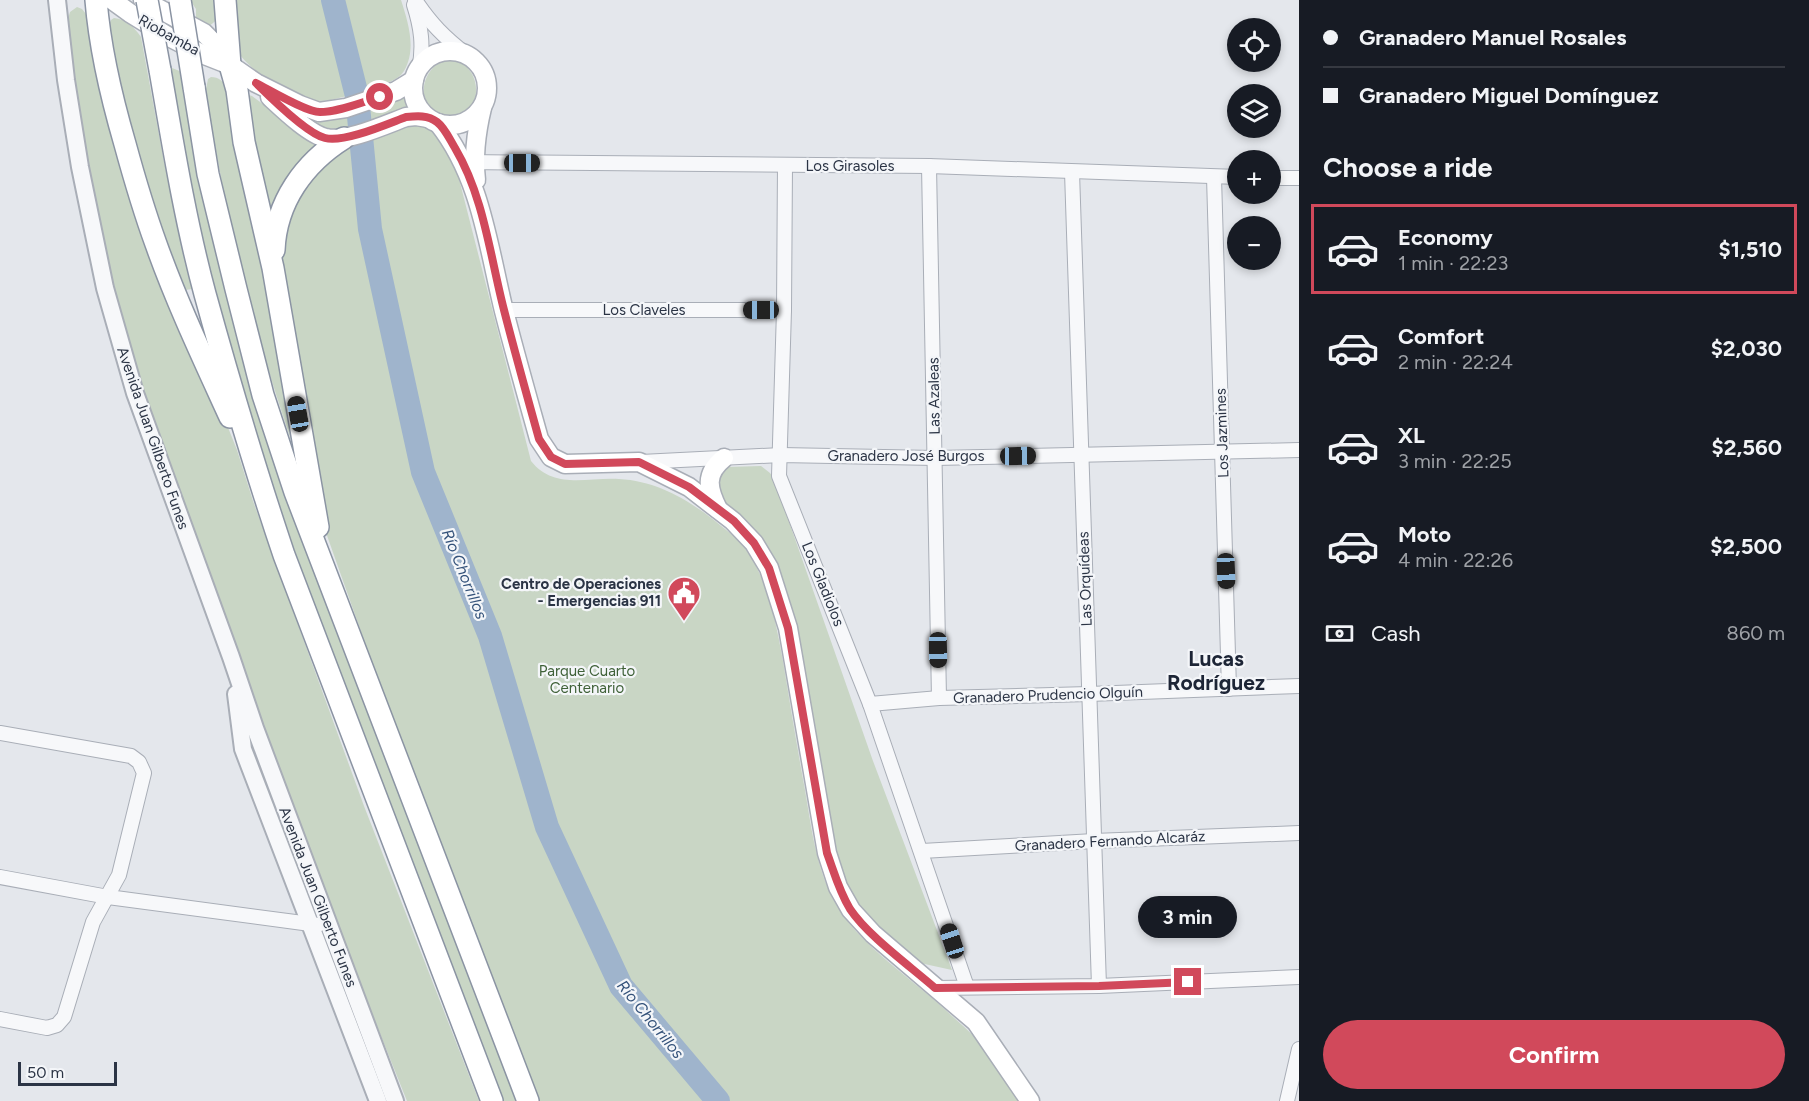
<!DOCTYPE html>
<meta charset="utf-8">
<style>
body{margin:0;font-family:Figtree,sans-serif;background:#242831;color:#f1f3f6;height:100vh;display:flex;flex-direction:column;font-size:22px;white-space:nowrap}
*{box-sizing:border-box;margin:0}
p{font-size:20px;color:#9ea1a6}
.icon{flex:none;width:33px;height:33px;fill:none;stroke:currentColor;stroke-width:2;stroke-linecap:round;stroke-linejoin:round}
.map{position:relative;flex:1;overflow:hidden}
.sheet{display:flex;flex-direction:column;background:#171b24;width:510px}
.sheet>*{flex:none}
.banner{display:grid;align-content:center;height:132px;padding:0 24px;background:#171b24}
.controls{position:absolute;left:1227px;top:18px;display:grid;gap:12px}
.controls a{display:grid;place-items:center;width:54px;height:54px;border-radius:50%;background:#171b24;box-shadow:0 3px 9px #0003;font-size:30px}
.scale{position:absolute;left:18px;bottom:15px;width:99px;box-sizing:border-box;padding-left:6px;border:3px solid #2b3445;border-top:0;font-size:16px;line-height:21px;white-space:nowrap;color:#2b3445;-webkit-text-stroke:4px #f4f6f9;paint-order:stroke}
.end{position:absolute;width:27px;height:27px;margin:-14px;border:8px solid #d1495b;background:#fff;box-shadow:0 0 0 3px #fff}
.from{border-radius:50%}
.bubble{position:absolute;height:42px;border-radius:21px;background:#171b24;box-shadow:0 3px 9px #0003;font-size:20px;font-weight:700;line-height:42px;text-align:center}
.car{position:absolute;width:18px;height:36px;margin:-18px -9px;border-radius:8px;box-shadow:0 0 4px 2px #0007;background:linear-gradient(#222 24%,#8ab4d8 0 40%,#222 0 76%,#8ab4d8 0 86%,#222 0)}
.banner b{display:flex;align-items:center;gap:21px;height:57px;font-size:22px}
.banner b+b{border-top:2px solid #363941}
.banner i{width:15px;height:15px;background:#f1f3f6}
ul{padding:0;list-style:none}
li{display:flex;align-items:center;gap:18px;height:90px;margin:0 12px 9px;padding:0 12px;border:3px solid transparent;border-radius:0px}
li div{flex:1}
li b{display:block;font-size:22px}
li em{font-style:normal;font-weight:700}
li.current{border-color:#d1495b}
li>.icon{width:54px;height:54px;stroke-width:1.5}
h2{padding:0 24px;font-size:27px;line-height:72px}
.pay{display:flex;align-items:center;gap:15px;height:66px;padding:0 24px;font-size:22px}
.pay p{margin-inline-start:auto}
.button{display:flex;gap:12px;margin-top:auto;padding:12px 24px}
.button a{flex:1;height:69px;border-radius:36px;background:#d1495b;color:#fff;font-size:24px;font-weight:700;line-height:69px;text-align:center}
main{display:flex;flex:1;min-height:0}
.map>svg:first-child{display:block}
.green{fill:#c9d6c5}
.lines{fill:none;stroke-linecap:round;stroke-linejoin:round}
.river{stroke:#9fb4cc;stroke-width:24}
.minor-casing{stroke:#a9aeb7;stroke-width:16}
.tertiary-casing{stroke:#a9aeb7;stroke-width:20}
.secondary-casing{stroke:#a9aeb7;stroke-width:21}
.trunk-casing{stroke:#8b94a3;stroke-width:24}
.minor{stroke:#f7f8fa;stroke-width:14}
.tertiary{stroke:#f7f8fa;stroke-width:16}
.secondary{stroke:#fff;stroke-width:18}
.trunk{stroke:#fff;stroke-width:21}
.trunk-bridge-casing{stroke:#8b94a3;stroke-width:24;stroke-linecap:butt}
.trunk-bridge{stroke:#fff;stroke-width:21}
.route{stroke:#d1495b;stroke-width:8}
.labels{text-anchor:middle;stroke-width:4.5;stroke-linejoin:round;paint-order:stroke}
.street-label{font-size:15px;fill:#2b3445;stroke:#f4f6f9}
.poi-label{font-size:15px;font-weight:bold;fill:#2b3445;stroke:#f4f6f9;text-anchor:end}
.park-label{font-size:15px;fill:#3f6138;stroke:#f4f6f9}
.water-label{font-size:16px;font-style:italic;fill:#34527a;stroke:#f4f6f9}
.district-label{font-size:21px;font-weight:bold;fill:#1d2536;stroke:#f4f6f9}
</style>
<main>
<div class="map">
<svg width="1299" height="1101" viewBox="0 0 1299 1101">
<rect width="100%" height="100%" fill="#e4e7ec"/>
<g class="green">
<path d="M190,0H215C217,14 221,21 206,27L196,22V9Z"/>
<path d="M234,0H401C408,22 417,49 404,71C397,82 384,83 373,87C355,93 334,102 315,101C292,98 241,67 235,45C233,37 238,26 238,18C238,12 235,6 234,0Z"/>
<path d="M77,7L82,9L86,14L94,60L215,395L237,450L253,501L364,806L479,1101H407L349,956L296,815L211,577L139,386L109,270L91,184L73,84L67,22L70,12Z"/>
<path d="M114,18C126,19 134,27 141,37L164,162L192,289L185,290L158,222L126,112L111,43L109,25L111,20Z"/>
<path d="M444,59C479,56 489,108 456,117C449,119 441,117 435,112C415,96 424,70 444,59Z"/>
<path d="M167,66L182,72L206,202L517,1101H499L291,553L206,265Z"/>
<path d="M211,77C219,77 223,81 227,88L271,305L296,455C255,337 224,213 206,89L208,79Z"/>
<path d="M246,94L252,96L305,135L326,144L269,223Z"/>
<path d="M408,95L413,108C390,116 343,138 320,128C313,125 306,119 300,114L340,117Z"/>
<path d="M407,124C411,125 417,124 422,126C441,131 450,154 457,171L531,461C554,490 587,477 619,479C658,481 691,501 720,525C727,531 735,536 741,543C768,577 775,619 783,661C790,704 797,747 805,790C811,826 816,866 833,899C857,945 915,980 952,1016C963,1026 975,1036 984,1048C997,1064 1007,1083 1018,1101H538L389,711L324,527L280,251L298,193L337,151Z"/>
<path d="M761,466L770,473L774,479L873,761L952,970L920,963L890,940L864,914L849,893L834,849L811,711L751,527C744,519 721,504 718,497C716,491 717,479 717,472L726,467Z"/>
<path d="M251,739L318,912L313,914L247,740Z"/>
</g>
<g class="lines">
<path class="river" d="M333,0L357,96L370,229L423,472L490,636L547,827L621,986L718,1101"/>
<g class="minor-casing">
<g id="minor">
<path d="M415,0C431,24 444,37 467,55"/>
<path d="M414,5C421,27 424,46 419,69"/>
<path d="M466,162L929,166L1238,177"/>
<path d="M785,165L784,310L779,476L870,704L967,987"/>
<path d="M929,166L939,698"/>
<path d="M1072,172L1099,986"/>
<path d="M1214,177L1229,689"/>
<path d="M1270,178H1299"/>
<path d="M504,310H784"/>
<path d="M641,462L781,455L935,458L1299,450"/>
<path d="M870,704L939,698L1089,694L1299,686"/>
<path d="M0,733L131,756L139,762L144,773L119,875L93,922L64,1017L57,1025L47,1028L0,1019"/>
<path d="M922,851L1094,841L1299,833"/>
<path d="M0,877L108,897L318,925"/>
<path d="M935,988L1099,986L1299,977"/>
<path d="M1287,1101L1299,1049"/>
</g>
</g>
<g class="tertiary-casing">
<g id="tertiary">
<path d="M57,0L66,80L80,167L105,288L135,393L231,657L255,728L395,1101"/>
<path d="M236,694L243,749L378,1101"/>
</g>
</g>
<g class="secondary-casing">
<g id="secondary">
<path d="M112,0L130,13L169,37L202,54L230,65L256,83L300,105L319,112L346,108L396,91L414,80"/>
<path d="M143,0L204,33L219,48L230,65"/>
<circle cx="450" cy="88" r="37"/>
<path d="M270,97C283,109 310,135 326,138C345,143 387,124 406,117L416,116L428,118"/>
<path d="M438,123C481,177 488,246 504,311C515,354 527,396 539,439L551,457L565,464L639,462L689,487L733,521L754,543L769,568L788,628L827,853L838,887L851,910L873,934L976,1022L1030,1101"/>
<path d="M476,180C473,155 476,133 482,108"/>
<path d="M718,509C708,489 704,474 724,458"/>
</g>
</g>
<g class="trunk-casing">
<g id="trunk">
<path d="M96,0C100,50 111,96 125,144C134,177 144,211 156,244C177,303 204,360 230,417"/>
<path d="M225,0L230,65L237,90L244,142L273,268L318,527"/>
<path d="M160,70C173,145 185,220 205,294C229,381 255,469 284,555L492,1101"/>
<path d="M194,87L208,174L236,289L263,395L295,492L528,1101"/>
<path d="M274,250C276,202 304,163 344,138"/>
</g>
</g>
<use href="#minor" class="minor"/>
<use href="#tertiary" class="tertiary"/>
<use href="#secondary" class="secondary"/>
<use href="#trunk" class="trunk"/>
<g class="trunk-bridge-casing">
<g id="trunk-bridge">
<path d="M147,0L160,70"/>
<path d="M180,0L194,87"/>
</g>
</g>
<use href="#trunk-bridge" class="trunk-bridge"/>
</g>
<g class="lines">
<path class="route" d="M380,97C362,102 339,112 320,112C306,112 270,90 256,83C271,98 306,133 325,138C344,143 387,124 406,117C417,116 428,115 437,122C445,128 450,140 455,148C484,197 490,256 504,310C515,353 527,396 539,439L551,457L565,464L639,462L689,487L734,521L754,543L769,568L788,628L827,853C834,872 839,891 850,909C868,936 910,966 935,988L1099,986L1188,982"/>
</g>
<defs>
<g id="civic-pin" transform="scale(1.725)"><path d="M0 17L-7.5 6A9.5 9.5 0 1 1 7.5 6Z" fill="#d1495b" stroke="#f4f6f9"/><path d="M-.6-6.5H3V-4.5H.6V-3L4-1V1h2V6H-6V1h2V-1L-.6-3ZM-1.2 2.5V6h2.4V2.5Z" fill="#fff"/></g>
</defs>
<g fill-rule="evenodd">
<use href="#civic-pin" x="684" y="593"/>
</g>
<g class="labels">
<g class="street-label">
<text transform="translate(169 35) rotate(29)" y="5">Riobamba</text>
<text x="850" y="171">Los Girasoles</text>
<text x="644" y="315">Los Claveles</text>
<text transform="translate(934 396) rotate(-91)" y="5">Las Azaleas</text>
<text transform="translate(1222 433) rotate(-92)" y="5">Los Jazmines</text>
<text transform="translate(153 438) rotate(71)" y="5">Avenida Juan Gilberto Funes</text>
<text x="906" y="461">Granadero José Burgos</text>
<text transform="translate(1085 579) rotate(-92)" y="5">Las Orquídeas</text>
<text transform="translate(823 584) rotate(68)" y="5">Los Gladiolos</text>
<text transform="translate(1048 695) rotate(-2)" y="5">Granadero Prudencio Olguín</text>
<text transform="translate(1110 841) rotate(-3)" y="5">Granadero Fernando Alcaráz</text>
<text transform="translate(318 897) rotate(69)" y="5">Avenida Juan Gilberto Funes</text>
</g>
<g class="poi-label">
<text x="661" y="589">Centro de Operaciones<tspan x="661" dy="17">- Emergencias 911</tspan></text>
</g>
<g class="park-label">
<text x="587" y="676">Parque Cuarto<tspan x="587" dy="17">Centenario</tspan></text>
</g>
<g class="water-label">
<text transform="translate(465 574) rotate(68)" y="6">Río Chorrillos</text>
<text transform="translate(651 1019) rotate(51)" y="6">Río Chorrillos</text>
</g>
<g class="district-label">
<text x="1216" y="666">Lucas<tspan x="1216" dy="24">Rodríguez</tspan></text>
</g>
</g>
</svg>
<div class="controls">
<a><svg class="icon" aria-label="locate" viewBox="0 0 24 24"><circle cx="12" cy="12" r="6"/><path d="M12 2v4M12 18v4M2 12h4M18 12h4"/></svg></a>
<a><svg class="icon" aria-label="layers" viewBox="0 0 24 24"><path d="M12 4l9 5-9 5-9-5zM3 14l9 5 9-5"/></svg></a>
<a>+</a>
<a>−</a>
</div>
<div class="scale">50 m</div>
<i class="end from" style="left:380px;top:97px"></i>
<i class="end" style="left:1188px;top:982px"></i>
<div class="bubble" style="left:1138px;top:896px;width:99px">3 min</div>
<i class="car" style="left:522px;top:163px;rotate:90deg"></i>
<i class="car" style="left:761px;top:310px;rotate:270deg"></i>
<i class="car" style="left:298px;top:414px;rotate:350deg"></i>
<i class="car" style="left:1018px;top:456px;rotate:89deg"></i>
<i class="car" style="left:1226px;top:571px;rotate:178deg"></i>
<i class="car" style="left:938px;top:650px;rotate:179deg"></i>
<i class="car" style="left:952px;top:941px;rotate:342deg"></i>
</div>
<section class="sheet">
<div class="banner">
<b><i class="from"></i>Granadero Manuel Rosales</b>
<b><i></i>Granadero Miguel Domínguez</b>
</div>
<h2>Choose a ride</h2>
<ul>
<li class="current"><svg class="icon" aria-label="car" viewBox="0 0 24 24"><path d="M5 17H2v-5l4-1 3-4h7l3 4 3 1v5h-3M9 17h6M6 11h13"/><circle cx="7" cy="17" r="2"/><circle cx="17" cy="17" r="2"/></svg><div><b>Economy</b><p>1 min · 22:23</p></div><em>$1,510</em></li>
<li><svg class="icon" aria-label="car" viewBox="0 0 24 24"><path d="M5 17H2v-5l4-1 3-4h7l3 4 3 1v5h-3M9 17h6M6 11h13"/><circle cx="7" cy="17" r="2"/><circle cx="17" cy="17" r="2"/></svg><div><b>Comfort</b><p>2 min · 22:24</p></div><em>$2,030</em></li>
<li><svg class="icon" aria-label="car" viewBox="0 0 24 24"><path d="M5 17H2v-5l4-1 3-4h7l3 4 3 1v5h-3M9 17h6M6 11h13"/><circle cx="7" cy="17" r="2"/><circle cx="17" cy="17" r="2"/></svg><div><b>XL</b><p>3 min · 22:25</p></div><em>$2,560</em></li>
<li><svg class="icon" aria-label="car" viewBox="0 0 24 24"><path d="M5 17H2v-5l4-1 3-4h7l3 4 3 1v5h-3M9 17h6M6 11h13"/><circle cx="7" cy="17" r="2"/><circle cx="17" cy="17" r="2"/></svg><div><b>Moto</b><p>4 min · 22:26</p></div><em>$2,500</em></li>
</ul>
<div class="pay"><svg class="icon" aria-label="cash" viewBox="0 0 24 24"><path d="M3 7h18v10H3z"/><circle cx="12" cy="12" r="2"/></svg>Cash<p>860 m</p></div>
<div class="button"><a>Confirm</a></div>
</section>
</main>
